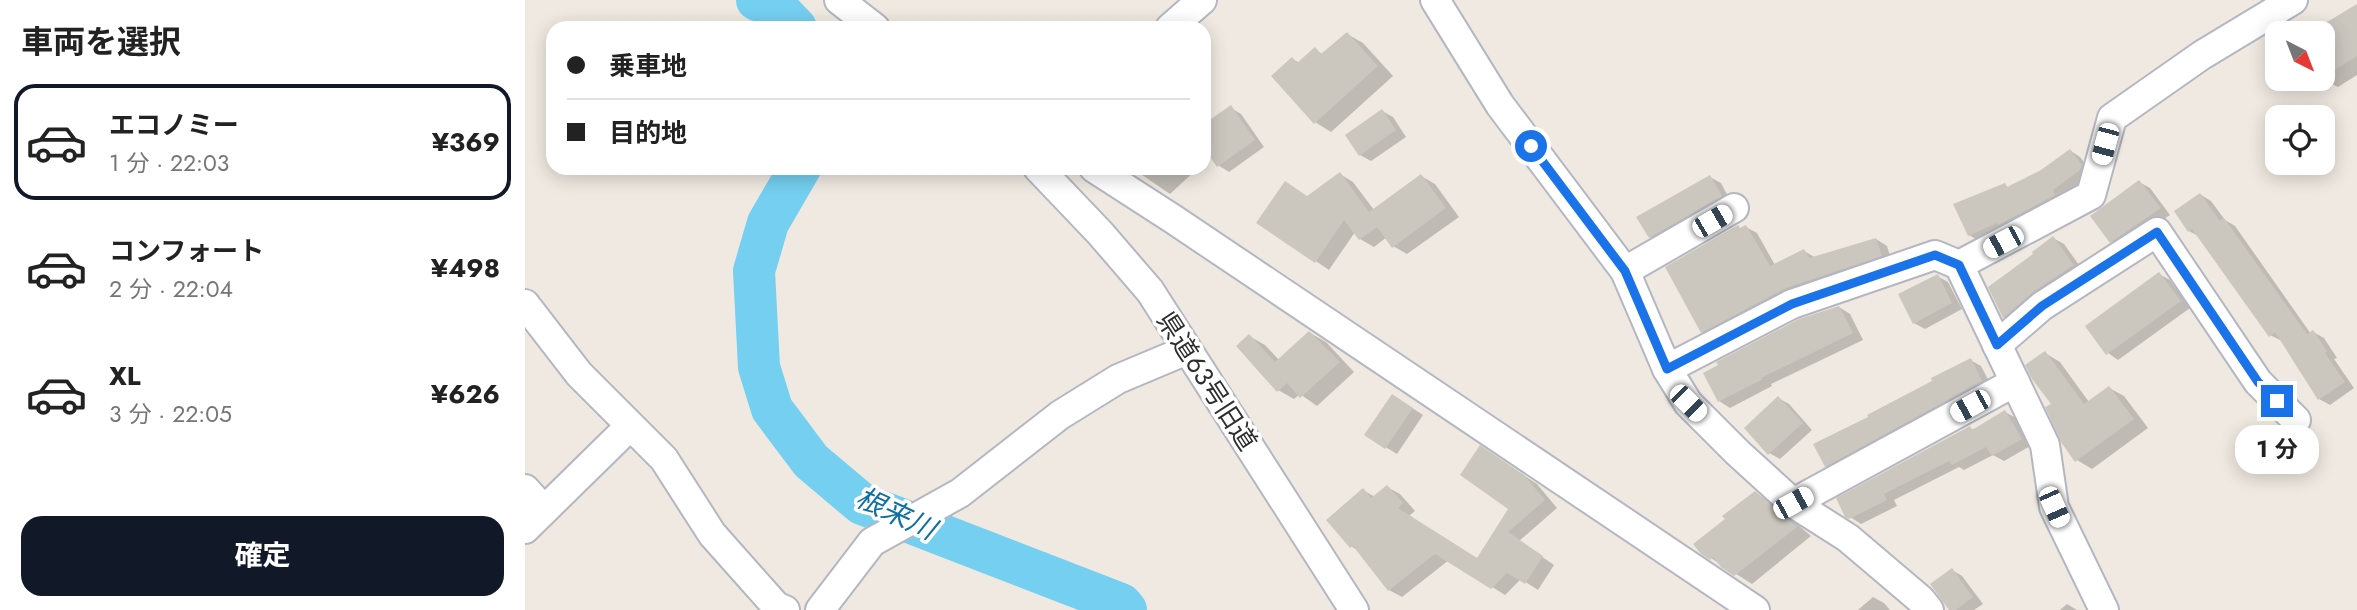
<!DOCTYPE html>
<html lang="ja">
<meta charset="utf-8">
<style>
body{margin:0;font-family:Jost,"Noto Sans JP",sans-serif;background:#f2f2f2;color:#222;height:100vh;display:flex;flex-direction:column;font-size:26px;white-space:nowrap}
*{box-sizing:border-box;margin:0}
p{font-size:23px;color:#767676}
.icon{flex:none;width:38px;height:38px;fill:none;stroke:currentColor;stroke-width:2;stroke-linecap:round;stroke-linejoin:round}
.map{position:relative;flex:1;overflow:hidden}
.details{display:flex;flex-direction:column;background:#fff;width:525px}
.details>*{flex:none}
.banner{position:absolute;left:21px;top:21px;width:665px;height:154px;border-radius:21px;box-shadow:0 4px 18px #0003;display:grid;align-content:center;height:154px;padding:0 21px;background:#fff}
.needle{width:46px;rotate:138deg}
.fabs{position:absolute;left:1740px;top:21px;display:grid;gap:14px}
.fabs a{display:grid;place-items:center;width:70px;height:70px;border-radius:14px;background:#fff;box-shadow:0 4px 18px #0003;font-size:35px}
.end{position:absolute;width:32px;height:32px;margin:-16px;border:9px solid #1a73e8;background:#fff;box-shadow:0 0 0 4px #fff}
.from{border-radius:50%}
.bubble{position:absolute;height:49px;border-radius:21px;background:#fff;box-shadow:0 4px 18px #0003;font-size:23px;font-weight:700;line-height:49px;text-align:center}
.car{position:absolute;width:21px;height:42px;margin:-21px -10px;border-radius:9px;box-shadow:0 0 5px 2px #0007;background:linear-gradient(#fff 24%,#345 0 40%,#fff 0 76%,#345 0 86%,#fff 0)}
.banner b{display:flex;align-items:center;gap:24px;height:66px;font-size:26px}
.banner b+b{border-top:2px solid #e0e0e0}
.banner i{width:18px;height:18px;background:#222}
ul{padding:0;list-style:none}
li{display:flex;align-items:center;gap:21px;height:116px;margin:0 14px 10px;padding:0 7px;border:4px solid transparent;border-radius:21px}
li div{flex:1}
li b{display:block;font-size:26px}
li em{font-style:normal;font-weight:700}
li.selected{border-color:#111827}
li>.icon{width:63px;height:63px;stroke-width:1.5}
h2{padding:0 21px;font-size:32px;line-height:84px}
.cta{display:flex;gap:14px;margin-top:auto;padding:14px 21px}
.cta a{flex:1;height:80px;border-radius:21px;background:#111827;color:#fff;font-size:28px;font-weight:700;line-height:80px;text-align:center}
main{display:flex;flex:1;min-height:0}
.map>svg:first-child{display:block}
.shadow{fill:#0003}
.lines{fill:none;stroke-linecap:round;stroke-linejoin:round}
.river{stroke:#75cff0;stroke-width:42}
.building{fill:#cbc7bf}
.minor-casing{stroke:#b4b7c1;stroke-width:32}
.minor{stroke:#fff;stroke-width:28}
.route{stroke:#1a73e8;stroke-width:9}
.labels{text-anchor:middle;stroke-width:7;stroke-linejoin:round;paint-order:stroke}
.street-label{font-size:26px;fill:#2e2e2e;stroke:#fff}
.water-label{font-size:28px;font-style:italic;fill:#0d6fa3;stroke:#fff}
</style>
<main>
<section class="details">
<h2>車両を選択</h2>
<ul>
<li class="selected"><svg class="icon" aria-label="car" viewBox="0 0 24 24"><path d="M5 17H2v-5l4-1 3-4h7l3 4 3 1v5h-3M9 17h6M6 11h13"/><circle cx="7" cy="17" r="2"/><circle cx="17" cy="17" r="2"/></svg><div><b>エコノミー</b><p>1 分 · 22:03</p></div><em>¥369</em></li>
<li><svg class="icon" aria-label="car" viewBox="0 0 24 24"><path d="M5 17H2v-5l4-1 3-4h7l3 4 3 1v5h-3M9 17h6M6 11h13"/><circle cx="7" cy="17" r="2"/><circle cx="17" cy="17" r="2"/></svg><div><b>コンフォート</b><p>2 分 · 22:04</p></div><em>¥498</em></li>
<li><svg class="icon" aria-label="car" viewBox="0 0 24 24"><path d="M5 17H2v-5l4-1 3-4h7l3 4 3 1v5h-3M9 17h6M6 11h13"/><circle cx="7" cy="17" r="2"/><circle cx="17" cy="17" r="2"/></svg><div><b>XL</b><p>3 分 · 22:05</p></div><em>¥626</em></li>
</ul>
<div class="cta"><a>確定</a></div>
</section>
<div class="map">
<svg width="1832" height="610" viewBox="0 0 1832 610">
<rect width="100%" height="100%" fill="#efe9e1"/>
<g class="shadow">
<path d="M1832,6V75L1813,87L1797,79V33H1788Z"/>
<path d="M822,34L838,43L868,76L806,132L790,122L767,59L775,63L790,50L799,55Z"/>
<path d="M706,108L716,114L739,147L704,172L693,165L679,145V126Z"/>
<path d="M857,111L868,117L881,137L846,161L835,155Z"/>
<path d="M1546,151L1555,157L1566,172L1565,176L1537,196L1454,241L1444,235L1480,185L1484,188L1517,172Z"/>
<path d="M607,168H673L645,194Z"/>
<path d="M815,174L828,182L849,210L896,176L910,184L934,217L882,254L868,246L862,237L849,247L835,239L830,232L804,270L734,223L784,197Z"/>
<path d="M1185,177L1196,183L1206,202L1136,243L1125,237Z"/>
<path d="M1614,182L1625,188L1645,215L1597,247L1586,241Z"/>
<path d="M1676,195L1686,201L1700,220L1710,226L1786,334L1788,332L1799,338L1812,358L1809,359L1829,388L1805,405L1794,399L1757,341L1745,335L1675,237L1664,231Z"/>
<path d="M1221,227L1232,233L1250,265L1279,251L1291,258L1351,239L1362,246L1367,262L1188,338L1177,331Z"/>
<path d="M1528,238L1539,244L1559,272L1490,323L1479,317L1511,254Z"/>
<path d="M1634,274L1645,280L1665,308L1593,360L1583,353Z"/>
<path d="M1412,276L1423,282L1437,309L1400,329L1389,323Z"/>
<path d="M1314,307L1325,314L1338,340L1246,384L1247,386L1205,408L1194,401Z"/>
<path d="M785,333L801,342L829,372L792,406L775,394L769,399L753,390L724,336L740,345L754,360Z"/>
<path d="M1520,353L1535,362L1564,402L1584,388L1599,396L1623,428L1567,469L1552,460L1528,404Z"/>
<path d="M1445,360L1456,366L1467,387L1312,472L1301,466Z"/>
<path d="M1253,398L1264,404L1287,430L1255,459L1244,453Z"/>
<path d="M878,402L898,415L872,454L841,435Z"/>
<path d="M1480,412L1491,418L1507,445L1479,461L1468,455L1439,470L1434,467L1369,500L1372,506L1336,524L1322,515L1445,428L1449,430Z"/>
<path d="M968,455L1012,484L1032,508L994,541L1029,565L1013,590L996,579L980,595L924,560L877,597L864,590L833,550L827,547L838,490L850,497L862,487L875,494L890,511L884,516L953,559L986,509Z"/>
<path d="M1230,493L1246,502L1286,536L1227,584L1178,553L1202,519Z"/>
<path d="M1427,570L1437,576L1458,604L1449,610H1426Z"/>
<path d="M1348,597L1359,603L1365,610H1333Z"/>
<path d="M1542,604L1552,610H1535Z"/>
</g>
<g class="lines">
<g class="river">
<path d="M232,0L250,6L271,28"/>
<path d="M275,168L243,223L229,271L234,367L247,409L286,461L337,504L596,604L601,610"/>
</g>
</g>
<g class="building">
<path d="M1832,4V56L1797,78V25Z"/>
<path d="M822,32L853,66L789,124L746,76L767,57L772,63L790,47L796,54Z"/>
<path d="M706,105L730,140L692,167L679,148V124Z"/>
<path d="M857,109L871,130L834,156L820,135Z"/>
<path d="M1545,149L1557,165L1555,170L1528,190L1530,195L1481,221L1473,225L1472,223L1443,236L1428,204L1480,183L1482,187L1516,170Z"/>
<path d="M815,172L844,212L896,174L921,208L867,248L852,227L834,240L819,220L790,263L731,223L760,181L782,196Z"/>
<path d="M1185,175L1197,196L1124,238L1111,217Z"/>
<path d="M1614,180L1636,208L1585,243L1565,216Z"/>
<path d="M1675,193L1695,221L1699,218L1782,334L1788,330L1802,351L1800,353L1820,382L1793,400L1750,332L1744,337L1667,229L1663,232L1649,211Z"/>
<path d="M1213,225L1215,228L1221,225L1245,266L1279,249L1284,258L1351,238L1357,256L1261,288L1176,333L1140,267Z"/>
<path d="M1528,236L1549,265L1508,292L1478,318L1463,287L1508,254L1507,252Z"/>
<path d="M1634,272L1656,301L1581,355L1560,326Z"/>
<path d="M1413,274L1427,303L1388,324L1373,294Z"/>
<path d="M1314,306L1328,333L1236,378L1238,379L1193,402L1178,373L1193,365L1191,362L1274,319Z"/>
<path d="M784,331L815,362L775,398L762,383L752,392L711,346L724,334L750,362Z"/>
<path d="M1520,351L1559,404L1584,386L1609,419L1550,462L1536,442L1520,407L1526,404L1507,379L1500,365Z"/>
<path d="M1446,358L1457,381L1300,467L1288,444L1343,417L1342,415L1407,381L1406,378Z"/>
<path d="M867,394L888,408L860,449L839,435Z"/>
<path d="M1253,396L1278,423L1243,455L1219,428Z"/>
<path d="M1480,410L1497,439L1467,456L1461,447L1427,465L1424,461L1359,494L1362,500L1324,519L1320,517L1311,498L1445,426L1447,430Z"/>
<path d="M955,445L999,475L1020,500L983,532L1018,556L1000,584L982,573L966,589L910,554L863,591L828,546L825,548L801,520L838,488L846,498L862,485L878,503L873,508L952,558L983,509L935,475Z"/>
<path d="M1230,491L1272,527L1209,576L1196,567L1188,557L1185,560L1176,554L1168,544L1200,519L1197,516Z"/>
<path d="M1427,568L1448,597L1431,610H1424L1405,584Z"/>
</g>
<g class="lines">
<g class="minor-casing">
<g id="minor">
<path d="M314,0L350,28"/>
<path d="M910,0L975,105L1100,271L1142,369L1163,403L1213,453L1268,503L1323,538L1396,600L1404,610"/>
<path d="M645,28L677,0"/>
<path d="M513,168L575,233L625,291L829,610"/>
<path d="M569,168L648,219L1230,610"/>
<path d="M1100,271L1209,208"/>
<path d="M0,304L54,374L139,459L187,534L251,606L260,610"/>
<path d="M1472,345L1517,306L1632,232L1733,382L1771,420"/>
<path d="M1142,369L1267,304L1410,255L1434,265"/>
<path d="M0,489L19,510"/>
<path d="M1268,503L1490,382"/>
<path d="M0,529L105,426"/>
<path d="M295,610L347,542L435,493L535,415L593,379L662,350"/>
<path d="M1579,610L1529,507L1520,445L1434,265L1566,195L1587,118L1677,55L1768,0"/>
</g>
</g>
<use href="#minor" class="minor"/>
</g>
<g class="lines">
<path class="route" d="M1006,146L1100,271L1142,369L1267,304L1410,255L1434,265L1472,345L1517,306L1632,232L1733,382L1752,401"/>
</g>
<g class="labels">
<g class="street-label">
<text transform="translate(682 381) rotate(57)" y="9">県道63号旧道</text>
</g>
<g class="water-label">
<text transform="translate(371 513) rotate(25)" y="10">根来川</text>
</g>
</g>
</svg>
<div class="fabs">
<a><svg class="needle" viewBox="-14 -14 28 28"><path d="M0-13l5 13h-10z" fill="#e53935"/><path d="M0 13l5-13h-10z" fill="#767676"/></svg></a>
<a><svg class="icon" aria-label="locate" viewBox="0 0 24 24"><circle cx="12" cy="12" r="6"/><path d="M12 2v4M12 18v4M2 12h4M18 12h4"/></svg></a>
</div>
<i class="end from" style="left:1006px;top:146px"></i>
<i class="end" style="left:1752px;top:401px"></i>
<div class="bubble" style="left:1710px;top:425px;width:84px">1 分</div>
<i class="car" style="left:1580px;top:144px;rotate:195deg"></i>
<i class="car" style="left:1187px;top:221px;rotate:60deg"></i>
<i class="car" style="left:1478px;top:242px;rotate:242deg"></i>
<i class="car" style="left:1163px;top:403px;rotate:135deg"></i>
<i class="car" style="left:1445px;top:406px;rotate:241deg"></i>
<i class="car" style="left:1268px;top:503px;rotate:61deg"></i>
<i class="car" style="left:1529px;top:507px;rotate:156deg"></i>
<div class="banner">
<b><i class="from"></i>乗車地</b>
<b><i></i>目的地</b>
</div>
</div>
</main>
